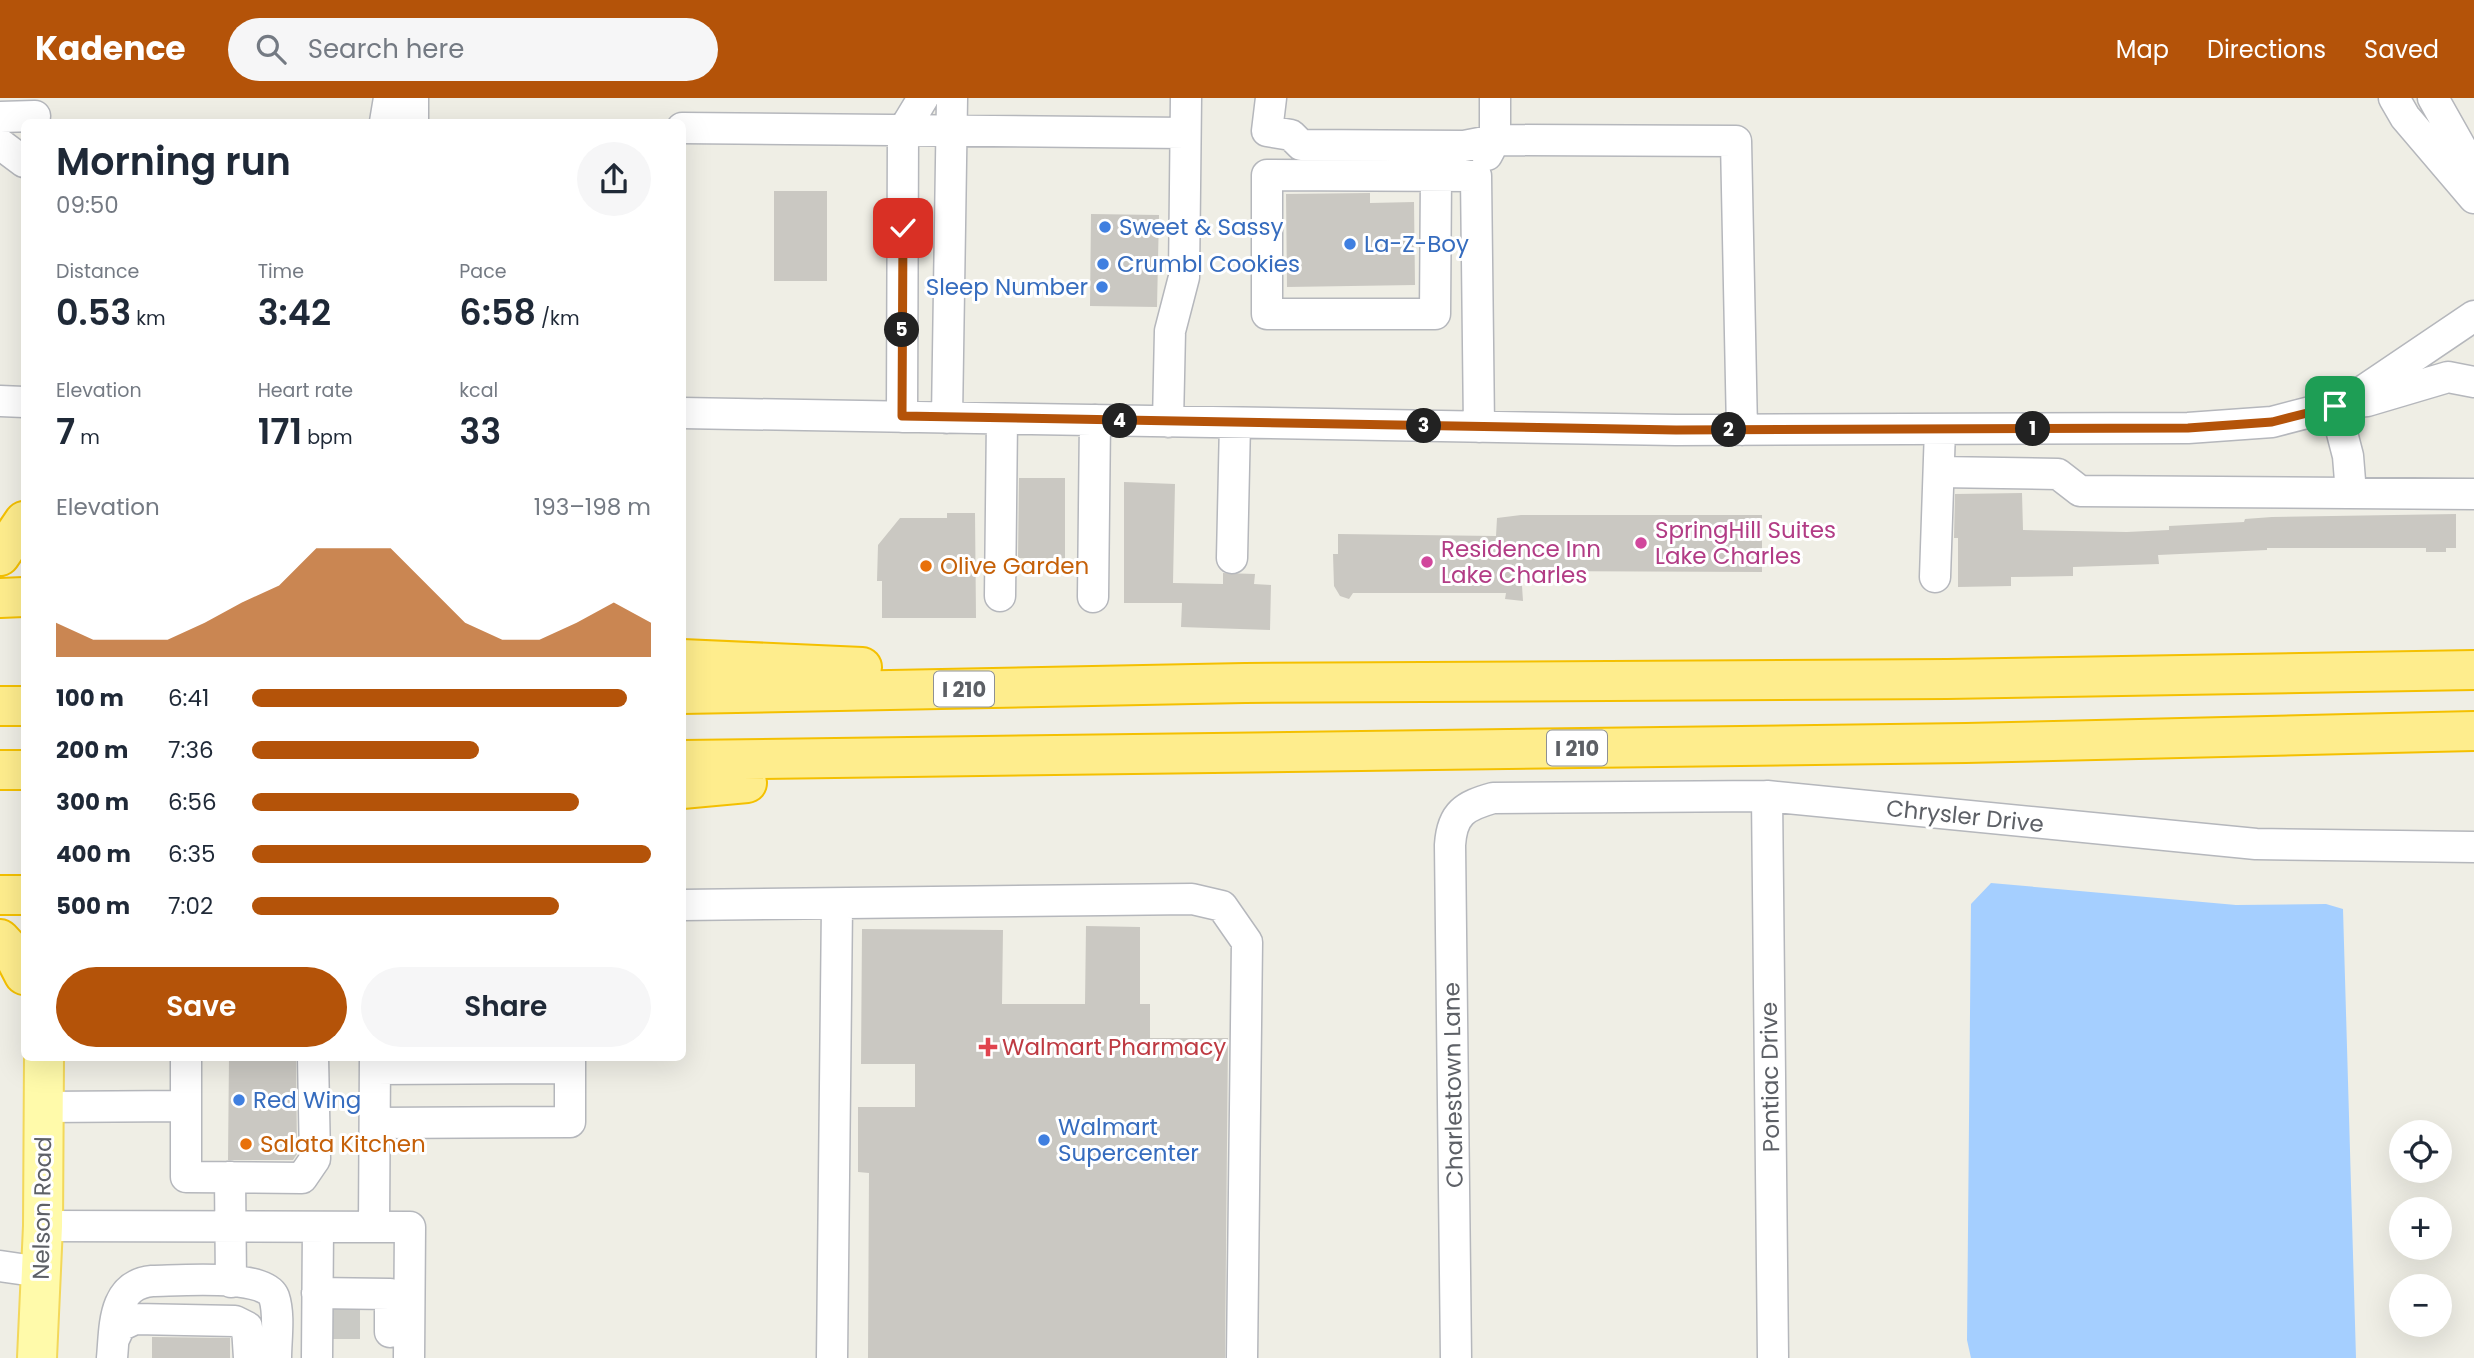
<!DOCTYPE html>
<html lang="en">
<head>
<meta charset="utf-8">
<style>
	body { margin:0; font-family:Poppins,sans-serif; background:#f6f6f7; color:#1f2937; height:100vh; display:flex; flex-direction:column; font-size:26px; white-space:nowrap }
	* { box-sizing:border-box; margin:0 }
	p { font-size:23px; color:#747a83 }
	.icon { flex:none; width:38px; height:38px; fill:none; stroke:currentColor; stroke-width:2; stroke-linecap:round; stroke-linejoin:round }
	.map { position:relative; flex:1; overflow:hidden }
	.drawer { position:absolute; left:21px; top:21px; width:665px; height:942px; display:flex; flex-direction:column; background:#fff; border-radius:10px; box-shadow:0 7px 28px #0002 }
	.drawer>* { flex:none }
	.tools { position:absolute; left:2389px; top:1022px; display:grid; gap:14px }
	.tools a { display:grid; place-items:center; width:63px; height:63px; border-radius:50%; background:#fff; box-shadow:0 7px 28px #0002; font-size:35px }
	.pin { position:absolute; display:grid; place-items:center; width:60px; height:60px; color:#fff; margin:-30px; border-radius:14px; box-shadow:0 4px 10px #0006 }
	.km { position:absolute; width:35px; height:35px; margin:-18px; border-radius:50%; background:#222; color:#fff; font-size:19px; line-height:35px; text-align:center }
	.round { display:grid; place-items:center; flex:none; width:74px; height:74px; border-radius:37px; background:#f6f6f7 }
	.headline { display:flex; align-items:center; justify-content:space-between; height:119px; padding:0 35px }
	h1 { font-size:38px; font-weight:600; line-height:52px }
	.stats { display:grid; grid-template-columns:repeat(3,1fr); gap:10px; height:119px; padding:7px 35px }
	.stats div { display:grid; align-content:center }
	.stats b { font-size:35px; font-weight:600 }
	.stats small { font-size:19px; font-weight:400 }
	.stats p { font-size:19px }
	.chart { height:196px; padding:14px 35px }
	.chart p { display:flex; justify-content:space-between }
	.chart svg { width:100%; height:126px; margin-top:7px; fill:#b45309; opacity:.7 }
	.action { display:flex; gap:14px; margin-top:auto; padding:14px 35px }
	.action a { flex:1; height:80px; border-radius:42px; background:#b45309; color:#fff; font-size:28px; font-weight:600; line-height:80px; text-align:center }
	.action a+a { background:#f6f6f7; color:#1f2937 }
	ul { padding:0 35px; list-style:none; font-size:23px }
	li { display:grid; grid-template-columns:112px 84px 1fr; align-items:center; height:52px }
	li i { height:18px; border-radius:9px; background:#b45309 }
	header { display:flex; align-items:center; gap:42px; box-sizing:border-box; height:98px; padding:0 35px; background:#b45309; color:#fff }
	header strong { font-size:33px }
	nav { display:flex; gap:38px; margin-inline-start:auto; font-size:24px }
	.search { width:490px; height:63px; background:#f6f6f7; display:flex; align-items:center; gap:18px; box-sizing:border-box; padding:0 24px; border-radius:38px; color:#747a83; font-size:26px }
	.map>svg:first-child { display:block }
	.water { fill:#a5cfff }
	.building { fill:#cac8c2 }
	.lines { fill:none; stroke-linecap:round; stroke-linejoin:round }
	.minor-tunnel { stroke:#cacac5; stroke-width:30; stroke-dasharray:30 15; stroke-linecap:butt }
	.minor-casing { stroke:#b5b7bc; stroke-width:33 }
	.major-casing { stroke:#f3d85a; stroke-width:42 }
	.highway-casing { stroke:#f4c000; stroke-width:42 }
	.minor { stroke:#fff; stroke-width:30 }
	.major { stroke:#fffaaa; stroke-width:38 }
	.highway { stroke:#feed8d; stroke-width:38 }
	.route-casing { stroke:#fff; stroke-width:14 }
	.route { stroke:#b45309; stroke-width:9 }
	.shop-dot { fill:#3f7fe0; stroke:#fff; stroke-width:2.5 }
	.hotel-dot { fill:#d1479c; stroke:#fff; stroke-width:2.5 }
	.food-dot { fill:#e8710a; stroke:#fff; stroke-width:2.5 }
	.health-dot { fill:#e0444e; stroke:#fff; stroke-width:2.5 }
	.labels { text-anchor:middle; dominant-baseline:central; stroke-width:6; stroke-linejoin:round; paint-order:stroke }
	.shield { fill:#fff; stroke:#8e9094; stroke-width:2 }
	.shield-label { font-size:21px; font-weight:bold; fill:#5d6066 }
	.shop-label { font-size:23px; fill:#366cbe; stroke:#fff; text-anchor:start }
	.hotel-label { font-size:23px; fill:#b23c85; stroke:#fff; text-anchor:start }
	.food-label { font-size:23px; fill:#c56008; stroke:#fff; text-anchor:start }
	.street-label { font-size:23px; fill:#5d6066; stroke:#fff }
	.health-label { font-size:23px; fill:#be3a42; stroke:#fff; text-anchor:start }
</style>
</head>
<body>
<header>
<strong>Kadence</strong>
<div class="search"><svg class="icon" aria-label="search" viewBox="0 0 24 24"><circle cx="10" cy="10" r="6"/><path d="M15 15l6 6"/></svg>Search here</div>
<nav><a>Map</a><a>Directions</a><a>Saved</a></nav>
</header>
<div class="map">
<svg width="2474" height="1260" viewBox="0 0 2474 1260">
	<rect width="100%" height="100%" fill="#efeee5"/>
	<!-- water -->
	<path class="water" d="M 1991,785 L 2236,807 L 2326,806 L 2343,811 L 2356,1260 L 1971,1260 L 1967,1242 L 1971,806 Z"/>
	<!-- building -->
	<path class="building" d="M 774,93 L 827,93 L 827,183 L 774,183 Z
		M 1370,95 L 1370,105 L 1414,104 L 1415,187 L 1287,189 L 1286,96 Z
		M 1091,116 L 1159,117 L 1157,209 L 1090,208 Z
		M 1019,380 L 1065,380 L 1065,460 L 1018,460 Z
		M 1124,384 L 1175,386 L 1173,485 L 1223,486 L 1223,475 L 1255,476 L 1254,486 L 1271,487 L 1270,532 L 1181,529 L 1182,505 L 1124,505 Z
		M 2022,395 L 2023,432 L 2127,434 L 2169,432 L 2169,428 L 2244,424 L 2245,421 L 2272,419 L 2456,416 L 2456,450 L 2446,450 L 2446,454 L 2426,454 L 2426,450 L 2267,450 L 2267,452 L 2158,457 L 2159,466 L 2073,469 L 2073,478 L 2011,479 L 2011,488 L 1958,489 L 1958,440 L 1954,440 L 1955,396 Z
		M 947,415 L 975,415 L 976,520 L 882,520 L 882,483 L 877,483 L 878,447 L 900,420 L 947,420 Z
		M 1521,417 L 1762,417 L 1762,474 L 1521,473 L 1523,503 L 1505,501 L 1506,495 L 1353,495 L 1349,501 L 1340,498 L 1334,488 L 1333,456 L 1338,456 L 1338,436 L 1496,438 L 1497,420 Z
		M 1086,828 L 1140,829 L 1140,906 L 1150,906 L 1150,940 L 1228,940 L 1225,1260 L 868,1260 L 869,1075 L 858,1074 L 858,1009 L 915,1009 L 915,966 L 861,966 L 862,831 L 1003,832 L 1002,906 L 1085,906 Z
		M 229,959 L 296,959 L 297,1056 L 293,1062 L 228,1062 Z
		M 152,1239 L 230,1240 L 230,1260 L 152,1260 Z"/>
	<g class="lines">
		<!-- minor-tunnel -->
		<path class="minor-tunnel" d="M 330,1226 L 371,1226"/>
		<!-- minor casing -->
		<g class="minor-casing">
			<path id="minor" d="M 1271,0 L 1267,33 L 1291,37 L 1301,47 L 1464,48 L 1495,42 L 1736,43 L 1742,332
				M 2394,0 L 2405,19 L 2474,100
				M 2433,0 L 2474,73
				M 0,19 L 35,18
				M 385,24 L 389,0
				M 413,24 L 413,0
				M 682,30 L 1185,35
				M 0,46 L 24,64
				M 1487,57 L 1495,42 L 1495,0
				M 1436,77 L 1435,216 L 1267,216 L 1267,77 L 1476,78 L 1479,329
				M 2360,295 L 2474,218
				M 0,303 L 24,304
				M 2335,308 L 2348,358 L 2351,395
				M 682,315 L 1676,332 L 2188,330 L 2272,324 L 2345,305 L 2367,303 L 2448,279 L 2474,284
				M 902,319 L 903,33 L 923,0
				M 947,320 L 952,0
				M 1168,324 L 1170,233 L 1184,179 L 1186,0
				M 1939,374 L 2058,376 L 2080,393 L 2474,396
				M 1232,460 L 1235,325
				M 1935,479 L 1940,331
				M 1000,498 L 1002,321
				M 1093,499 L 1095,322
				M 1767,698 L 1773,1260
				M 682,807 L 1192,801 L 1222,808 L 1247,844 L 1242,1260
				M 186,959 L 186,1079 L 302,1080 L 315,1061 L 313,959
				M 375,971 L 570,970
				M 44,1009 L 186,1008
				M 375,1025 L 570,1024 L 570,959
				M 230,1079 L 231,1184
				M 43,1128 L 410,1129 L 409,1260
				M 374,1129 L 375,959
				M 0,1168 L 41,1174
				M 317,1195 L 390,1196 L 390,1234
				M 114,1241 L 120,1228 L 135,1221 L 235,1223 L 247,1229 L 249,1260
				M 112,1260 C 115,1229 112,1187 152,1183 C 176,1183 265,1175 274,1199 C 280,1217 276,1242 276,1260
				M 317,1260 L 318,1129
				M 832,1260 L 837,807
				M 1456,1260 L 1450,747 C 1452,715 1465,708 1493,700 L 1767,698 L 2256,746 L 2474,749"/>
		</g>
		<!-- major casing -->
		<g class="major-casing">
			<path id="major" d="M 37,1260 L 43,1128 L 44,959"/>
		</g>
		<!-- highway casing -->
		<g class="highway-casing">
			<path id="highway" d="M 0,458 L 24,423
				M 0,500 L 24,499
				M 682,561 L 862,569
				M 682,596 L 1245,585 L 1947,581 L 2474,572
				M 0,608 L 24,608
				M 682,662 L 1966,645 L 2474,633
				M 0,672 L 24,672
				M 682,691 L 747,685
				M 0,797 L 24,797
				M 0,841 L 12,854 L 24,877"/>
		</g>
		<!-- minor -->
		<use href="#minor" class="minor"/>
		<!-- major -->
		<use href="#major" class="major"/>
		<!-- highway -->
		<use href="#highway" class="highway"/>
	</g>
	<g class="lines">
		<!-- route casing -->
		<g class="route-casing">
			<path id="route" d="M 903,130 L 902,318 L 1676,332 L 2188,330 L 2272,324 L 2335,308"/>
		</g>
		<!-- route -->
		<use href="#route" class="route"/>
	</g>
	<!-- markers -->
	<g class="shop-dot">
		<circle cx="1105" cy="129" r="7"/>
		<circle cx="1350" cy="146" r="7"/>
		<circle cx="1103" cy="166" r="7"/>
		<circle cx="1102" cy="189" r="7"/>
		<circle cx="239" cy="1002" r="7"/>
		<circle cx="1044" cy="1042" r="7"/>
	</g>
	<g class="hotel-dot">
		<circle cx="1641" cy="445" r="7"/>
		<circle cx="1427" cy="464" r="7"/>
	</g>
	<g class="food-dot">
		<circle cx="926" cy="468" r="7"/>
		<circle cx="246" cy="1046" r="7"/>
	</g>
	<path class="health-dot" d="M984.5 938.5h7v7h7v7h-7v7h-7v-7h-7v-7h7z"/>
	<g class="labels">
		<!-- shield labels -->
		<g class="shield">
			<rect x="934" y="573.5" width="60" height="35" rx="5"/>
			<rect x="1547" y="632.5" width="60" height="35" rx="5"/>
		</g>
		<g class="shield-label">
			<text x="964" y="591">I 210</text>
			<text x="1577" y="650">I 210</text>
		</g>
		<!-- shop labels -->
		<g class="shop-label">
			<text x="1119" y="129">Sweet &amp; Sassy</text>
			<text x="1364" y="146">La-Z-Boy</text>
			<text x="1117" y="166">Crumbl Cookies</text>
			<text x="1088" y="189" text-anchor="end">Sleep Number</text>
			<text x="253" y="1002">Red Wing</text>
			<text x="1058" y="1029">Walmart<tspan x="1058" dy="26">Supercenter</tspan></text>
		</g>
		<!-- hotel labels -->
		<g class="hotel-label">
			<text x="1655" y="432">SpringHill Suites<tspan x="1655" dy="26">Lake Charles</tspan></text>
			<text x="1441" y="451">Residence Inn<tspan x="1441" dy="26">Lake Charles</tspan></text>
		</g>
		<!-- food labels -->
		<g class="food-label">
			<text x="940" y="468">Olive Garden</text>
			<text x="260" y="1046">Salata Kitchen</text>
		</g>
		<!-- street labels -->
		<g class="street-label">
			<text transform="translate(1965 718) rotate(6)">Chrysler Drive</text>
			<text transform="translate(1770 979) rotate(-91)">Pontiac Drive</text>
			<text transform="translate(1453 987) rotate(-91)">Charlestown Lane</text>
			<text transform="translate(42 1110) rotate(-89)">Nelson Road</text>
		</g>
		<!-- health labels -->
		<g class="health-label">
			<text x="1002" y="949">Walmart Pharmacy</text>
		</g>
	</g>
</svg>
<div class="tools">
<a><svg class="icon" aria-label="locate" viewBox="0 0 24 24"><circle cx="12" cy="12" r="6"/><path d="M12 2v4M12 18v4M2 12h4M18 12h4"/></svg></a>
<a>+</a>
<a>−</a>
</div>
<div class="pin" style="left:2335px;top:308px;background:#1e9e55"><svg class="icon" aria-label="arrive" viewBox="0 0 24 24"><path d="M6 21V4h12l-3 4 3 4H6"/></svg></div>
<div class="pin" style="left:903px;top:130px;background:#d93025"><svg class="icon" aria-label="check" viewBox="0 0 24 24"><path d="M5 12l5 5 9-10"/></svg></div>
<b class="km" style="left:2033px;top:331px">1</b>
<b class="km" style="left:1729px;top:332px">2</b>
<b class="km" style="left:1424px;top:328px">3</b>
<b class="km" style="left:1120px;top:323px">4</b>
<b class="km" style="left:902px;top:232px">5</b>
<section class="drawer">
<div class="headline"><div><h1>Morning run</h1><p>09:50</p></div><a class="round"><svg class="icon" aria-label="share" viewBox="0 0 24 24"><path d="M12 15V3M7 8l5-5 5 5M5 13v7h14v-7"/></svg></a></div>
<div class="stats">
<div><p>Distance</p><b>0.53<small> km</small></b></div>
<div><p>Time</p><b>3:42</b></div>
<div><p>Pace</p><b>6:58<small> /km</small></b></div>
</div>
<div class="stats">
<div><p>Elevation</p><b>7<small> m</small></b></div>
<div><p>Heart rate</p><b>171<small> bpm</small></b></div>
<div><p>kcal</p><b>33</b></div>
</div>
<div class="chart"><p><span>Elevation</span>193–198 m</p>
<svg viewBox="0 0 160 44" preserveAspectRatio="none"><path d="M0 44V32L10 38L20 38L30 38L40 32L50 25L60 19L70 6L80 6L90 6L100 19L110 32L120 38L130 38L140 32L150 25L160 32V44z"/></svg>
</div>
<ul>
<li><b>100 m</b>6:41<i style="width:94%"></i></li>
<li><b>200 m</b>7:36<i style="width:57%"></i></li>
<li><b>300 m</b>6:56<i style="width:82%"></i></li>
<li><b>400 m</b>6:35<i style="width:100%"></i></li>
<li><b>500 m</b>7:02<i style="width:77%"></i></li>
</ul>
<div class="action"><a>Save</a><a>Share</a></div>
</section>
</div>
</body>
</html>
